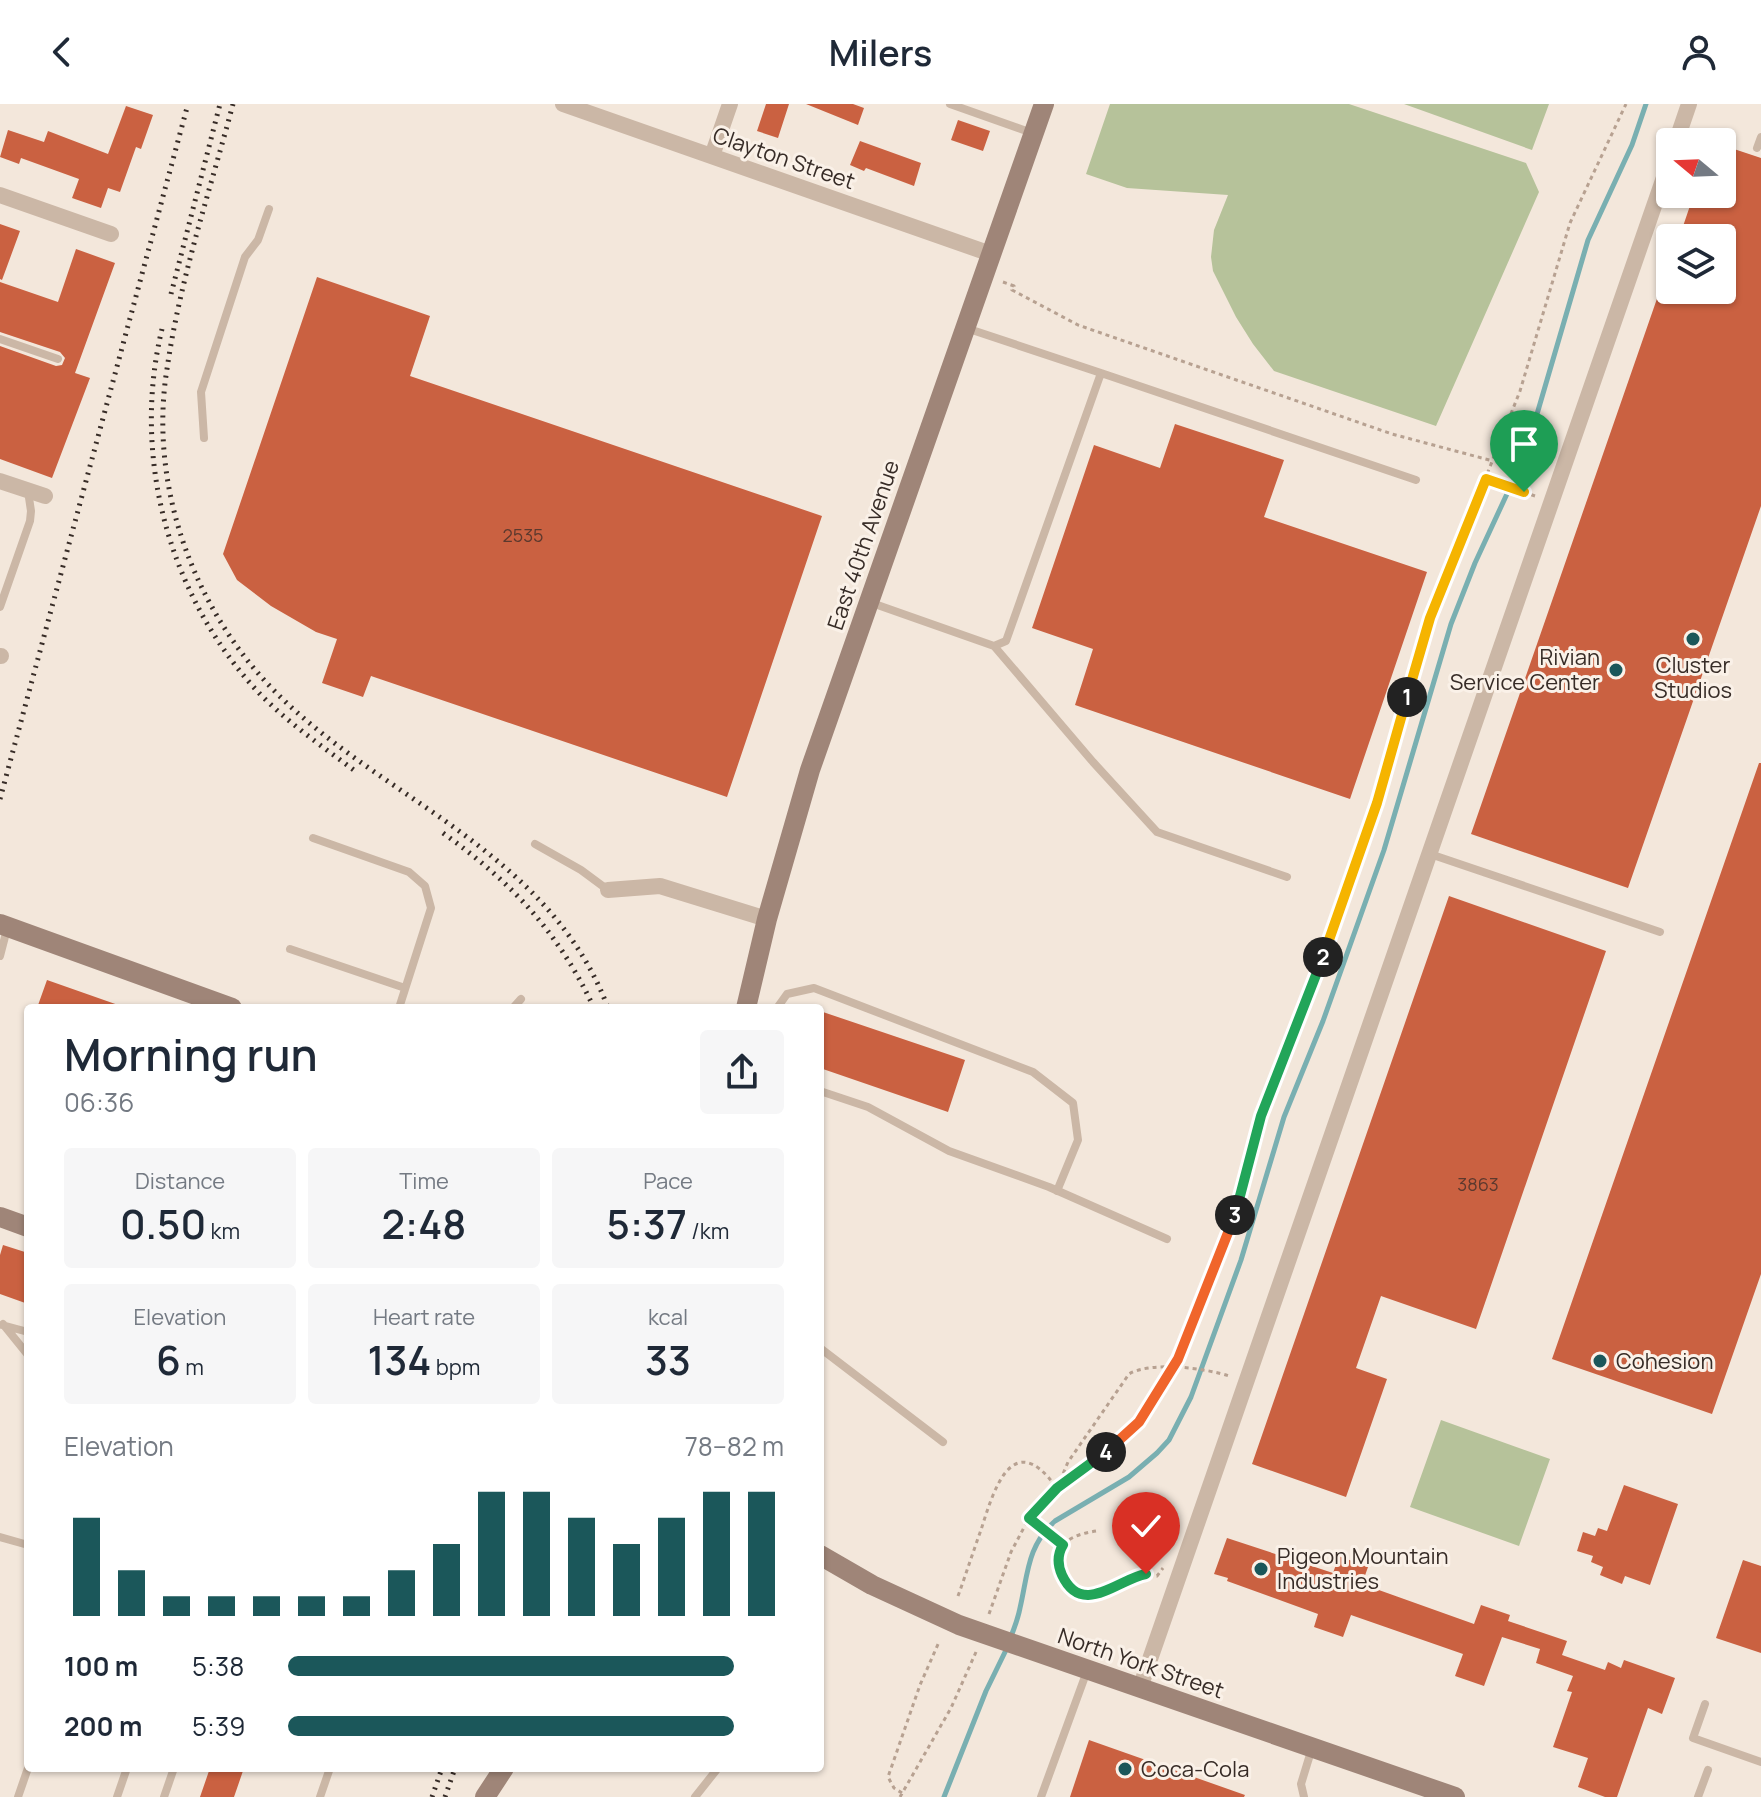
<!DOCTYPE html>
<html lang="en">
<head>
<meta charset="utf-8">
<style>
	body { margin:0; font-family:Manrope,sans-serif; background:#f6f6f7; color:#1f2937; height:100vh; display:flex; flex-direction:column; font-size:30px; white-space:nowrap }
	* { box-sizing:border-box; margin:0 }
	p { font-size:26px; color:#747a83 }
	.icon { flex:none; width:44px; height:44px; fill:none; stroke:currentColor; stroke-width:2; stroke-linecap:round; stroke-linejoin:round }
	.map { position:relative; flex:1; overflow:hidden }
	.sheet { position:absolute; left:24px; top:900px; width:800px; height:768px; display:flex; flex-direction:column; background:#fff; border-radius:8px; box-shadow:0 2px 6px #0004 }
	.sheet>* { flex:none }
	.needle { width:52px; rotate:289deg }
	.tools { position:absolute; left:1656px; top:24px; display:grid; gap:16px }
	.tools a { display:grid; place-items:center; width:80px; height:80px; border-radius:8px; background:#fff; box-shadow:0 2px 6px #0004; font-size:40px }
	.pin { position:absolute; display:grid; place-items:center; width:68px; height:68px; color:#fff; margin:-82px -34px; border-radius:50% 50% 50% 0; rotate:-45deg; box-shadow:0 0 8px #0007 }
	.pin .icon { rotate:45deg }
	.km { position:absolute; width:40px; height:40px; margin:-20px; border-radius:50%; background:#222; color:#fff; font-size:22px; line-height:40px; text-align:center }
	.round { display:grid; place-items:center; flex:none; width:84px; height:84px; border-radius:8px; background:#f6f6f7 }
	.headline { display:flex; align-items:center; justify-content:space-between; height:136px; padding:0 40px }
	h1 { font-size:44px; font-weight:600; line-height:60px }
	.metrics { display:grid; grid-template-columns:repeat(3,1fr); gap:12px; height:136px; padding:8px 40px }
	.metrics div { display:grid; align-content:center; border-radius:8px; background:#f6f6f7; text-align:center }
	.metrics b { font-size:40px; font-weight:600 }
	.metrics small { font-size:22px; font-weight:400 }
	.metrics p { font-size:22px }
	.chart { height:224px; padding:16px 40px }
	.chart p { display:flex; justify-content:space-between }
	.chart svg { width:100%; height:144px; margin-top:8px; stroke:#1b575a; stroke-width:6 }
	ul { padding:0 40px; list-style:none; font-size:26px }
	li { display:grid; grid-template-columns:128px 96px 1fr; align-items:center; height:60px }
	li i { height:20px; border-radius:10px; background:#1b575a }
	header { display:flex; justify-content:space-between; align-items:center; height:104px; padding:0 40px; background:#fff; font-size:36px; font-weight:600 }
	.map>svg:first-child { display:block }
	.green { fill:#b6c29a }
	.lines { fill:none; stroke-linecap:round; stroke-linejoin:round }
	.stream { stroke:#79afb1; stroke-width:5 }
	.building { fill:#ca6141 }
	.path { stroke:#b7a191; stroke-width:3; stroke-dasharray:4 4; stroke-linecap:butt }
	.lane { stroke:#cbb7a6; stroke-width:8 }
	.street { stroke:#cbb7a6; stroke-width:16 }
	.secondary { stroke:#9f8578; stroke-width:20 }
	.rail { stroke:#372c27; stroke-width:5; stroke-dasharray:2 6; stroke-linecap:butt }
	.split-1-casing { stroke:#fff; stroke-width:16 }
	.split-2-casing { stroke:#fff; stroke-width:16 }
	.split-3-casing { stroke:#fff; stroke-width:16 }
	.split-4-casing { stroke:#fff; stroke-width:16 }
	.split-5-casing { stroke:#fff; stroke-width:16 }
	.split-1 { stroke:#f5b400; stroke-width:10 }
	.split-2 { stroke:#f5b400; stroke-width:10 }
	.split-3 { stroke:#22a559; stroke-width:10 }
	.split-4 { stroke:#f0652b; stroke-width:10 }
	.split-5 { stroke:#22a559; stroke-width:10 }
	.poi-dot { fill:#1b575a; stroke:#faf1e8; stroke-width:3 }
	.labels { text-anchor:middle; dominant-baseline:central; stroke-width:6; stroke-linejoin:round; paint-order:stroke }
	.number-label { font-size:18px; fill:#5c392e }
	.street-label { font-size:22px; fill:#372c27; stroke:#faf1e8 }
	.poi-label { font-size:22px; fill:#372c27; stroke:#faf1e8; text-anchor:start }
</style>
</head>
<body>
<header><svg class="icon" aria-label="back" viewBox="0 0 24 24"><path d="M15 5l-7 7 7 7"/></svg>Milers<svg class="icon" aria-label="person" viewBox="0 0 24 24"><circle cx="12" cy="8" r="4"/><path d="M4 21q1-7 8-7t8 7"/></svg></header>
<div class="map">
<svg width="1761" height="1693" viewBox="0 0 1761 1693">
	<rect width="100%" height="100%" fill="#f3e7db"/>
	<!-- green -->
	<path class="green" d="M 1110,0 L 1349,0 L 1526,59 L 1539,88 L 1436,322 L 1274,267 L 1253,240 L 1236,213 L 1213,167 L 1211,153 L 1214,126 L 1228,91 L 1127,84 L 1086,70 Z
		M 1404,0 L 1549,0 L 1532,46 Z
		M 1441,1316 L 1550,1355 L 1519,1442 L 1410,1403 Z"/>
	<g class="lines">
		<!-- stream -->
		<path class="stream" d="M 1010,1535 C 1014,1525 1018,1515 1020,1504 C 1028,1470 1027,1442 1055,1417 L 1129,1373 L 1157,1349 L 1169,1336 L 1191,1293 L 1241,1156 L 1284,1013 L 1323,917 L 1384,746 L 1451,520 L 1475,459 L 1525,351 L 1588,136 L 1632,41 L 1646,0
			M 944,1693 L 986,1587 L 1007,1544"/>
	</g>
	<!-- building -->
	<path class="building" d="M 766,0 L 789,0 L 778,34 L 757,27 Z
		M 806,0 L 853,0 L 864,4 L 858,21 Z
		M 126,2 L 153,11 L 141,45 L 136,43 L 120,88 L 108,84 L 101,104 L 72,94 L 79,75 L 21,54 L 19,60 L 0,53 L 8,26 L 44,38 L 48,27 L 108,50 Z
		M 958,16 L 990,27 L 983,47 L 951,36 Z
		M 860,37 L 921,59 L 914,82 L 866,64 L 864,67 L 850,61 Z
		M 1722,41 L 1761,54 L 1761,402 L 1628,784 L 1471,730 L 1660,186 L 1722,186 L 1722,134 L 1679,134 L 1694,90 L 1722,90 Z
		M 0,120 L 20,127 L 2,176 L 0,175 Z
		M 76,145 L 115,159 L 75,269 L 90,274 L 52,374 L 0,355 L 0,242 L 56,262 L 62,261 L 65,254 L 60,248 L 0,228 L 0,178 L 58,198 Z
		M 317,173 L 430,212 L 410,272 L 822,412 L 727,693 L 371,572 L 363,593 L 322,579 L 337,535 L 316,528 L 271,502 L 237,476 L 223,450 Z
		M 1175,320 L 1284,356 L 1264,413 L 1427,468 L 1350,695 L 1075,601 L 1093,545 L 1032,524 L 1094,341 L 1160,364 Z
		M 1759,659 L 1761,659 L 1761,1170 L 1712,1310 L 1552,1255 Z
		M 1449,792 L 1606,847 L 1476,1225 L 1381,1192 L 1356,1264 L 1387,1275 L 1346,1393 L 1252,1360 Z
		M 47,876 L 121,902 L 121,904 L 37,904 Z
		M 820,907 L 965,956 L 948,1008 L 820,964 Z
		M 3,1141 L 28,1149 L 28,1200 L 0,1190 L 0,1151 Z
		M 1624,1381 L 1678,1400 L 1650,1481 L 1625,1472 L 1622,1480 L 1600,1471 L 1603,1463 L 1591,1458 L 1593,1452 L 1577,1447 L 1583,1428 L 1595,1432 L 1598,1424 L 1607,1427 Z
		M 1227,1434 L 1333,1469 L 1339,1452 L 1368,1463 L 1362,1480 L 1474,1520 L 1481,1501 L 1510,1511 L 1508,1517 L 1567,1537 L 1562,1551 L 1605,1566 L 1608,1558 L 1621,1564 L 1624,1556 L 1675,1574 L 1662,1610 L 1648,1604 L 1617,1693 L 1605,1693 L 1578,1683 L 1588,1654 L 1553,1643 L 1572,1588 L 1567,1587 L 1573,1572 L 1536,1559 L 1540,1545 L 1502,1533 L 1484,1582 L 1455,1572 L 1463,1550 L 1351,1511 L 1343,1533 L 1314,1523 L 1318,1510 L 1227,1477 L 1228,1474 L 1214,1470 Z
		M 1743,1456 L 1761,1462 L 1761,1549 L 1716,1534 Z
		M 1089,1636 L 1245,1691 L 1244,1693 L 1070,1693 Z
		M 210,1664 L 244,1664 L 234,1693 L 200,1693 Z"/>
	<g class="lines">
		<!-- path -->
		<path class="path" d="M 1003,178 L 1014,182 L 1012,186 L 1078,221 L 1392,330 L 1493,357
			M 1486,375 L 1535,392
			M 1057,1384 L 1068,1358 L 1129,1270 C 1151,1257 1205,1264 1229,1272
			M 1029,1414 L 1063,1441
			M 1096,1427 C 1084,1429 1070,1432 1062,1442 C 1050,1459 1066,1489 1086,1491 C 1112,1494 1131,1465 1157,1472 L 1163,1464
			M 958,1492 C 966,1470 973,1448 981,1426 C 993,1388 1012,1322 1056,1383
			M 989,1510 L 1011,1448 L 1029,1414 L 1057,1384 L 1097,1356 L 1139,1318 L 1178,1255 L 1190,1229 L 1229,1130 L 1255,1031 L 1275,971 L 1346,794 L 1377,699 L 1430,514 L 1520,287 L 1570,119 L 1626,0
			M 902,1689 L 894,1684 L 888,1673 L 920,1581 L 939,1538
			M 900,1693 L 951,1604 L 976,1548"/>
		<!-- lane -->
		<path class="lane" d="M 950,0 L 1032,29
			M 1757,44 L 1761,33
			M 0,235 L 58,255
			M 1101,269 L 1416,376
			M 204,334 L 201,288 L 245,153 L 258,136 L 269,105
			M 869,498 L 994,542 L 1006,537 L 1101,269 L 966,224
			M 0,503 L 30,417 L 31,407 L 28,387
			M 994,542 L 1093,658 L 1157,728 L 1287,773
			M 313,734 L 409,768 L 425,782 L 431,804 L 399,904
			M 535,740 L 581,766 L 608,786
			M 1430,750 L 1660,828
			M 290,845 L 405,884
			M 0,852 L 7,825
			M 513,904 L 521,895
			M 777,904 L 787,890 L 814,884 L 1033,968 L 1073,999 L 1078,1036 L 1057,1087
			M 820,987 L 868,1003 L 949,1047 L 1049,1083 L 1167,1135
			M 3,1220 L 28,1251
			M 2,1221 L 28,1228
			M 820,1244 L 943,1338
			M 0,1433 L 28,1441
			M 1705,1600 L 1693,1634 L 1761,1658
			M 18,1693 L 28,1664
			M 117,1693 L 127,1664
			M 164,1693 L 174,1664
			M 320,1693 L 330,1664
			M 695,1693 L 718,1664
			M 1041,1693 L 1087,1567
			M 1304,1693 L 1301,1680 L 1312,1644
			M 1698,1693 L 1708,1666"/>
		<!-- street -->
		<path class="street" d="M 563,0 L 991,150
			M 1676,38 L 1689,0
			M 712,52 L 730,0
			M 0,91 L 111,130
			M 0,377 L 45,392
			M 0,552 L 1,552
			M 608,786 L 660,782 L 767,815
			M 1140,1584 L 1670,56"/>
		<!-- secondary -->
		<path class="secondary" d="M 0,820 L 232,904
			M 746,904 L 767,815 L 810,666 L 1044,0
			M 0,1113 L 28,1123
			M 820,1451 L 872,1481 L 959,1521 L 1455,1693
			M 485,1693 L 504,1664"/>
		<!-- rail -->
		<path class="rail" d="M 233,0 C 210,87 180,175 167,265 C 149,376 190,496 266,578 C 309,625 366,662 418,698 C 498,753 573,810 608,904
			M 171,190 L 220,0
			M 162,225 C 131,353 169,493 259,589 C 288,619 322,642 355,667
			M 0,695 L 188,0
			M 443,729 C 511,778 558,827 594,904
			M 432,1693 L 442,1664
			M 445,1693 L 455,1664"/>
	</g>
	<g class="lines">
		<!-- split-1 casing -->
		<g class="split-1-casing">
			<path id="split-1" d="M 1407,593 L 1430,514 L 1486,375 L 1524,388"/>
		</g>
		<!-- split-2 casing -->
		<g class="split-2-casing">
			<path id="split-2" d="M 1323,853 L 1377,699 L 1407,593"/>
		</g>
		<!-- split-3 casing -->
		<g class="split-3-casing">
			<path id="split-3" d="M 1235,1111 L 1261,1012 L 1323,853"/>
		</g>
		<!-- split-4 casing -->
		<g class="split-4-casing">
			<path id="split-4" d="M 1106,1348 L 1139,1318 L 1178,1255 L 1235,1111"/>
		</g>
		<!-- split-5 casing -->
		<g class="split-5-casing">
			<path id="split-5" d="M 1106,1348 L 1057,1384 L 1029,1414 L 1063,1441 C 1057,1451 1057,1460 1062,1471 C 1082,1514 1118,1475 1146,1470"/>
		</g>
		<!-- split-1 -->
		<use href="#split-1" class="split-1"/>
		<!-- split-2 -->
		<use href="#split-2" class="split-2"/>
		<!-- split-3 -->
		<use href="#split-3" class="split-3"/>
		<!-- split-4 -->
		<use href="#split-4" class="split-4"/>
		<!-- split-5 -->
		<use href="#split-5" class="split-5"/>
	</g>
	<!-- markers -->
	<g class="poi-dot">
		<circle cx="1693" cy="535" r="8"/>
		<circle cx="1616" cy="566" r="8"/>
		<circle cx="1600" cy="1257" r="8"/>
		<circle cx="1261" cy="1465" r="8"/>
		<circle cx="1125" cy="1665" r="8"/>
	</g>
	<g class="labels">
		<!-- number labels -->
		<g class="number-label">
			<text x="523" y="431">2535</text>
			<text x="1478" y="1080">3863</text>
		</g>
		<!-- street labels -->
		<g class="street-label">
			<text transform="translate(784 54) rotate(19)">Clayton Street</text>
			<text transform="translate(863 441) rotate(-71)">East 40th Avenue</text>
			<text transform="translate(1141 1559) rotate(19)">North York Street</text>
		</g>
		<!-- poi labels -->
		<g class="poi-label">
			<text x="1600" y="553" text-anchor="end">Rivian<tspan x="1600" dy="25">Service Center</tspan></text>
			<text x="1693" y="561" text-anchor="middle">Cluster<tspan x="1693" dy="25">Studios</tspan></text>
			<text x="1616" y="1257">Cohesion</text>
			<text x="1277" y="1452">Pigeon Mountain<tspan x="1277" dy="25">Industries</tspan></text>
			<text x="1141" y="1665">Coca-Cola</text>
		</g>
	</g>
</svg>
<div class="tools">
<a><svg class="needle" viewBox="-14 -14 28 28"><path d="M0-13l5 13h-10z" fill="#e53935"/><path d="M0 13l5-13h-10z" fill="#747a83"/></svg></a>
<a><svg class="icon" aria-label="layers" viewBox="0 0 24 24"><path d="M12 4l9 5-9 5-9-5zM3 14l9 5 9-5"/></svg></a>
</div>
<div class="pin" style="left:1524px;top:388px;background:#1e9e55"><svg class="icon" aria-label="arrive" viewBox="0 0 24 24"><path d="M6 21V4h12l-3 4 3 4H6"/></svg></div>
<div class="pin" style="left:1146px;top:1470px;background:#d93025"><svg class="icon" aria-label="check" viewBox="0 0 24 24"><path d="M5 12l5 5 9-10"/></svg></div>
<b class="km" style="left:1407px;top:593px">1</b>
<b class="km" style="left:1323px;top:853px">2</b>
<b class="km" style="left:1235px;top:1111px">3</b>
<b class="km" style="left:1106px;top:1348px">4</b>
<section class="sheet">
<div class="headline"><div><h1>Morning run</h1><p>06:36</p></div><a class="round"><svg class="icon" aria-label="share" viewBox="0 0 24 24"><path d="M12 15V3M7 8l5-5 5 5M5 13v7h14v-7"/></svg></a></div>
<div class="metrics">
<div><p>Distance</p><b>0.50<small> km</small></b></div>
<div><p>Time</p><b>2:48</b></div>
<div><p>Pace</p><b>5:37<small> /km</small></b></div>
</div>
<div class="metrics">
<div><p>Elevation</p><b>6<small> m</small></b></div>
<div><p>Heart rate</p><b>134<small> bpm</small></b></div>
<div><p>kcal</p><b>33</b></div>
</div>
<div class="chart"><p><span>Elevation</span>78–82 m</p>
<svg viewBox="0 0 160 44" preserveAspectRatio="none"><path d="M5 44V14M15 44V30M25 44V38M35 44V38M45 44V38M55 44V38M65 44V38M75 44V30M85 44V22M95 44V6M105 44V6M115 44V14M125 44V22M135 44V14M145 44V6M155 44V6"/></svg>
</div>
<ul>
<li><b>100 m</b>5:38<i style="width:90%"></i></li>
<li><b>200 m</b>5:39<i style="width:90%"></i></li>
</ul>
</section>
</div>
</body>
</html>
